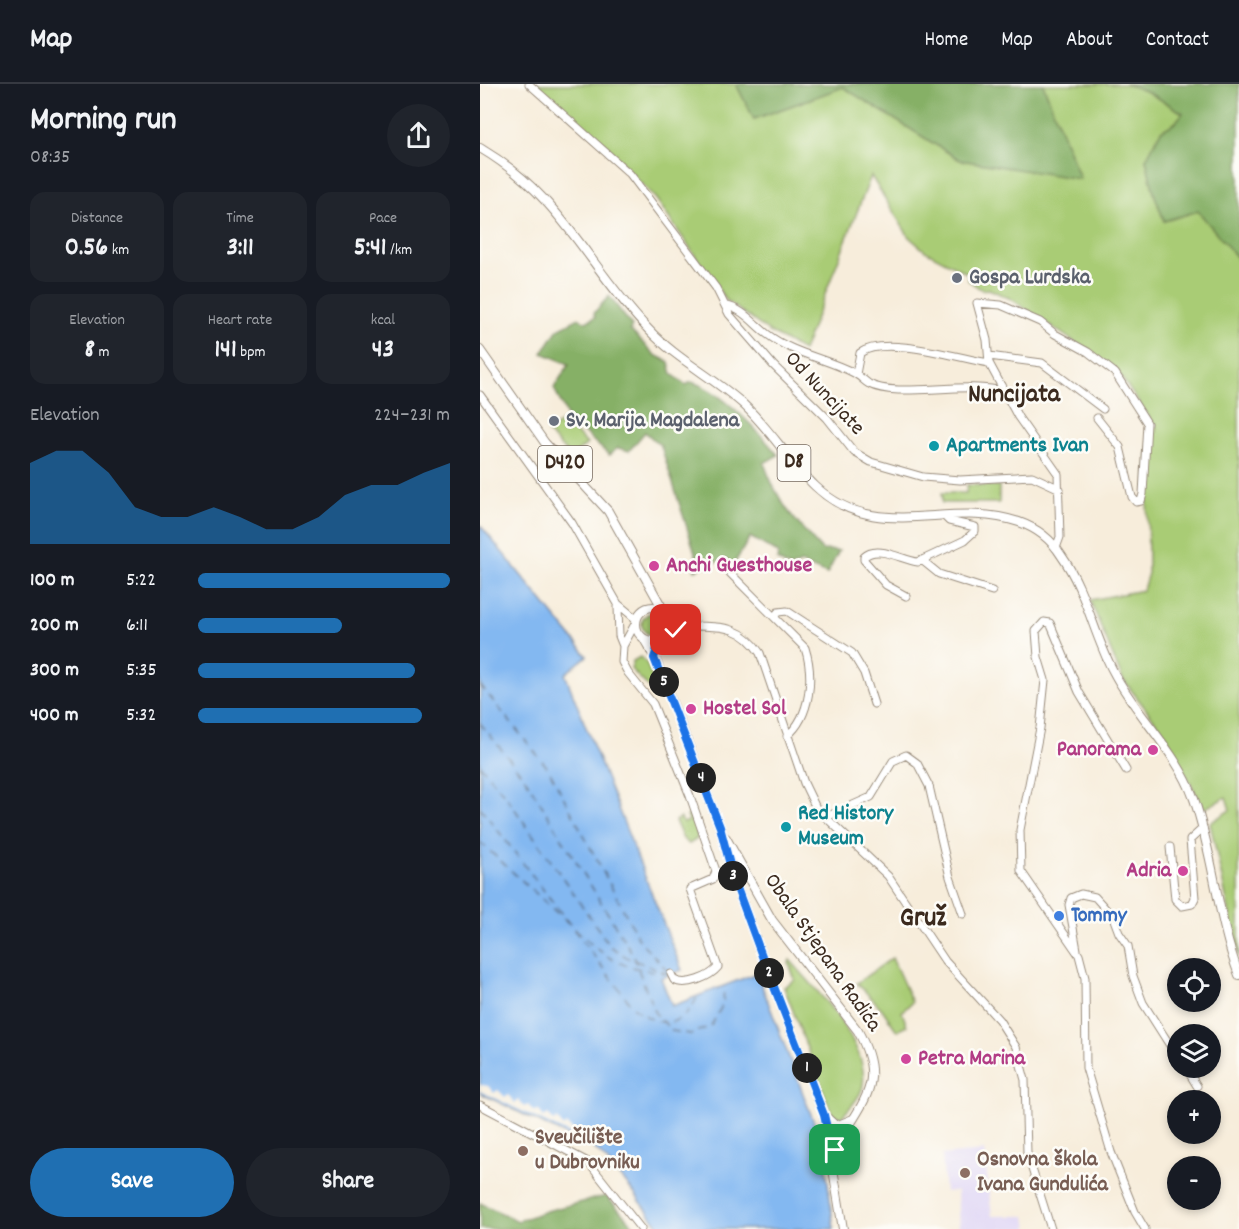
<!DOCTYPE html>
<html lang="en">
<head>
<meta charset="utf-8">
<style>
	body { margin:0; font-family:Dekko,sans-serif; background:#20242c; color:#f1f3f6; height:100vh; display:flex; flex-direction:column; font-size:22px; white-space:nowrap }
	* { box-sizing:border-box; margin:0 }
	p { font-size:20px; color:#9ea1a6 }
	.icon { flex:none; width:33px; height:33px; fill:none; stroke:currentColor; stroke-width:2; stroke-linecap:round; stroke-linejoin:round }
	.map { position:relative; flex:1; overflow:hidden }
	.sheet { display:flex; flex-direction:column; background:#171b24; width:480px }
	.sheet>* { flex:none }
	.tools { position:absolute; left:687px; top:874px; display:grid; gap:12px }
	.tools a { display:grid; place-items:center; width:54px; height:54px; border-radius:50%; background:#171b24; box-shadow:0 3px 9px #0003; font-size:30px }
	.pin { position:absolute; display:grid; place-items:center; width:51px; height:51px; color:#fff; margin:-26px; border-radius:12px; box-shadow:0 3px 9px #0006 }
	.km { position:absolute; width:30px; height:30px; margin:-15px; border-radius:50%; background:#222; color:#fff; font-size:16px; line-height:30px; text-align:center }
	.round { display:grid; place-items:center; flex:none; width:63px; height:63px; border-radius:32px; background:#20242c }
	.summary { display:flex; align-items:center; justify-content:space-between; height:102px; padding:0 30px }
	h1 { font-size:33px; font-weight:700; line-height:45px }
	.stats { display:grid; grid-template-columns:repeat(3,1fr); gap:9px; height:102px; padding:6px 30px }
	.stats div { display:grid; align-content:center; border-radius:15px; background:#20242c; text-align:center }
	.stats b { font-size:26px; font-weight:700 }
	.stats small { font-size:16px; font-weight:400 }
	.stats p { font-size:16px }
	.chart { height:168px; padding:12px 30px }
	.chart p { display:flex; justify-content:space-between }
	.chart svg { width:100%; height:108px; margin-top:6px; fill:#1f6fb2; opacity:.7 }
	.button { display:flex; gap:12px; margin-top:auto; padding:12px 30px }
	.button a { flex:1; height:69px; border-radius:36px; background:#1f6fb2; color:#fff; font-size:24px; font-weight:700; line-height:69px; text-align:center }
	.button a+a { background:#20242c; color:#f1f3f6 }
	ul { padding:0 30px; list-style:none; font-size:20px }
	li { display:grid; grid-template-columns:96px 72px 1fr; align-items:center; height:45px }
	li i { height:15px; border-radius:8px; background:#1f6fb2 }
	header { display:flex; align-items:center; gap:36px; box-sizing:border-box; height:84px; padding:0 30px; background:#171b24; border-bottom:2px solid #363941 }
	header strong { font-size:28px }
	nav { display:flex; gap:33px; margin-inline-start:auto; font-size:21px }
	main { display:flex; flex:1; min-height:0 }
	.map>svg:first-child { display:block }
	.built { fill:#dfd5f5 }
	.green { fill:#a9cc75; stroke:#727b4a; stroke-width:1.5 }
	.forest { fill:#86b066; stroke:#606d42; stroke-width:1.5 }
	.water { fill:#83b8f1; stroke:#5f7188; stroke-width:1.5 }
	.pier { fill:#f7eddb }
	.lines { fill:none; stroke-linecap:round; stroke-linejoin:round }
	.ferry { stroke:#545c68; stroke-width:1.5; stroke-dasharray:8 6; stroke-linecap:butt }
	.minor-casing { stroke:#998c7c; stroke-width:9 }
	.major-casing { stroke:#998c7c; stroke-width:10 }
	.minor { stroke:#fff; stroke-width:7 }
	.major { stroke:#fff; stroke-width:8 }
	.route-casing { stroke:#fff; stroke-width:12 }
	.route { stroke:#1a73e8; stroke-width:8 }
	.worship-dot { fill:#6b7280; stroke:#fdfcf7; stroke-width:2 }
	.culture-dot { fill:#0f9aa8; stroke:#fdfcf7; stroke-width:2 }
	.hotel-dot { fill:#d1479c; stroke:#fdfcf7; stroke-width:2 }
	.shop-dot { fill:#3f7fe0; stroke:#fdfcf7; stroke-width:2 }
	.education-dot { fill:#8d6e63; stroke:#fdfcf7; stroke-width:2 }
	.labels { text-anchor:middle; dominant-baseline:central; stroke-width:5; stroke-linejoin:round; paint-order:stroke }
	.shield { fill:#fdfcf7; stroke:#75695f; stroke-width:1.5 }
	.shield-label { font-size:21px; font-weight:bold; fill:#3b2a1e }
	.worship-label { font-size:22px; font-weight:bold; fill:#5b616d; stroke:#fdfcf7; text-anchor:start }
	.street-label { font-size:22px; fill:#3b2a1e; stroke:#fdfcf7 }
	.culture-label { font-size:22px; font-weight:bold; fill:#0d838f; stroke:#fdfcf7; text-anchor:start }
	.hotel-label { font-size:22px; font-weight:bold; fill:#b23c85; stroke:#fdfcf7; text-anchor:start }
	.shop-label { font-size:22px; font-weight:bold; fill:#366cbe; stroke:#fdfcf7; text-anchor:start }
	.education-label { font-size:22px; font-weight:bold; fill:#785e54; stroke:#fdfcf7; text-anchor:start }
	.quarter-label { font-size:26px; font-weight:bold; fill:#3b2a1e; stroke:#fdfcf7 }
	.district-label { font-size:28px; font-weight:bold; fill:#3b2a1e; stroke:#fdfcf7 }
</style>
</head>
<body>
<header>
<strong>Map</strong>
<nav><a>Home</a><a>Map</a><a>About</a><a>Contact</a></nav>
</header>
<main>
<section class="sheet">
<div class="summary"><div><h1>Morning run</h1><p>08:35</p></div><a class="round"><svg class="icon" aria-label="share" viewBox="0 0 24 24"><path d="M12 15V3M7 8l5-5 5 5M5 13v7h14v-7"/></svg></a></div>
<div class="stats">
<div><p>Distance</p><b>0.56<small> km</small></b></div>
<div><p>Time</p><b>3:11</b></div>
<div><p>Pace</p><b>5:41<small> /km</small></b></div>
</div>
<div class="stats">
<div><p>Elevation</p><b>8<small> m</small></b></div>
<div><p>Heart rate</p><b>141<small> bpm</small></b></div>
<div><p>kcal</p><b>43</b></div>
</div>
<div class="chart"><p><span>Elevation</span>224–231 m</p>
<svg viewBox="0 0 160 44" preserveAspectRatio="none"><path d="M0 44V11L10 6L20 6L30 15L40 29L50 33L60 33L70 29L80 33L90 38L100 38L110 33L120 24L130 20L140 20L150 15L160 11V44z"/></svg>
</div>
<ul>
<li><b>100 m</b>5:22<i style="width:100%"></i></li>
<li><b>200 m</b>6:11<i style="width:57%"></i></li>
<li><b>300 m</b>5:35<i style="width:86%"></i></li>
<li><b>400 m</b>5:32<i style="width:89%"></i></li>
</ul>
<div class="button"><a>Save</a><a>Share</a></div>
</section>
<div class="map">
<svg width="759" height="1145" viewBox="0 0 759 1145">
	<rect width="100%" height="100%" fill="#fdfcf7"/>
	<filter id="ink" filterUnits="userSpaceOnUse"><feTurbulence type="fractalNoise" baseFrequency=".0167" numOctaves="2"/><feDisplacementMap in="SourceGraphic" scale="12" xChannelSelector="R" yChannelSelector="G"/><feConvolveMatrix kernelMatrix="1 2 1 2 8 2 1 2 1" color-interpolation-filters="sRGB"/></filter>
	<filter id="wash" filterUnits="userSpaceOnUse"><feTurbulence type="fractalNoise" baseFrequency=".008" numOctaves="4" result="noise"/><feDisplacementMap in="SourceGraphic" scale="24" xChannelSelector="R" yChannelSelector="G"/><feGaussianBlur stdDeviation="1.35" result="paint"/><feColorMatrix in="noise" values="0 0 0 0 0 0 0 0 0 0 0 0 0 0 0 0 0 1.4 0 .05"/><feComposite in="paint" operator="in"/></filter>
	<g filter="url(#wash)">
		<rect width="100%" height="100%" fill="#f7eddb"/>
		<!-- built -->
		<path class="built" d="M 504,1067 L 512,1132 L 546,1132 L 548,1145 L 479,1145 L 477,1107 L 465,1108 L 462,1071 Z"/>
		<!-- green -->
		<path class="green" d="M 54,0 L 256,0 L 274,35 L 363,3 L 480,76 L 600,94 L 563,0 L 646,0 L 668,8 L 703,29 L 695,39 L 681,47 L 666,75 L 674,109 L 684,137 L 718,127 L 759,176 L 759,873 L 730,739 L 750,726 L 746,713 L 724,725 L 685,650 L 642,594 L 610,516 L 663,506 L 668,489 L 667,387 L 672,338 L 637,287 L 531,215 L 509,205 L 502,206 L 488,196 L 487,189 L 445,167 L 429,153 L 391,92 L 323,267 L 288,247 L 246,216 L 176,115 L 125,61 Z
			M 84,336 L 107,360 L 91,373 L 68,349 Z
			M 487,401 L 519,402 L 519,419 L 462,419 L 462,409 L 486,409 Z
			M162 540a11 11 0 1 1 22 0a11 11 0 1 1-22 0Z
			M 160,573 L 166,578 L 182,617 L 151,585 L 153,577 Z
			M 213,729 L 218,746 L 217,755 L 209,760 L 203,755 L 195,737 L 201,734 L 203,739 L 209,737 L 207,732 Z
			M 412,874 L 432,918 L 422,928 L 427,942 L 417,947 L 402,925 L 377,899 Z
			M 310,876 C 335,904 394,965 382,1005 C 378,1017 369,1024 361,1034 L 352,1030 L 304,903 L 315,896 L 309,879 Z"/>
		<!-- forest -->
		<path class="forest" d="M 256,0 L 563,0 L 600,95 L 480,76 L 363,3 L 274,35 Z
			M 646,0 L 759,0 L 759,176 L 718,127 L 684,137 L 674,109 L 666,75 L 681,47 L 695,39 L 703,29 L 668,8 Z
			M 129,212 L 152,242 L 150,246 L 175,271 L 189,278 L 192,290 L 206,301 L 211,298 C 242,306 278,347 298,371 L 284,379 C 297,418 315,437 342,466 L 359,467 L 347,490 L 321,479 L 310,484 L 297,476 L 298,469 L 270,453 L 254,480 L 244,475 L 215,486 L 211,478 L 217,475 L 181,362 L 165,348 L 149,367 L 138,364 L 129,371 L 88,334 L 74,304 L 89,280 L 62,269 L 78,245 L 99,234 L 106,238 L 115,233 L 114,229 Z
			M 126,1112 L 157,1145 L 0,1145 L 0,1119 L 38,1137 L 66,1127 Z"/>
		<!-- water -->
		<path class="water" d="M 0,441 L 107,572 L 85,590 L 202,886 L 181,894 L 192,922 L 277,889 L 343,1062 L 354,1145 L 181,1145 C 156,1112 131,1075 97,1050 L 94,1055 L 0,1009 Z"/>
		<!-- pier -->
		<path class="pier" d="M 0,1001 L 8,1002 L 14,1009 L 18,1006 L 25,1013 L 28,1011 L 35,1019 L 38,1016 L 44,1023 L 48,1021 L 54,1028 L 58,1026 L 64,1033 L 68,1030 L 74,1038 L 77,1035 L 84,1043 L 87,1040 L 94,1048 L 92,1051 L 0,1007 Z"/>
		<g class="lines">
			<!-- ferry -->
			<path class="ferry" d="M 0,601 L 68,684 L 160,857 L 188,887
				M 0,639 L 47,697 L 152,869 L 175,929 L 192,947 L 211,950 L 231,942 L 243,920 L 244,902
				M 0,681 L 25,711 L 130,862 L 148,874 L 187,889
				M 0,723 L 153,923 C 180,944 201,946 218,912
				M 0,758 L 87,838
				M 95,845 C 130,878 139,883 187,889"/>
		</g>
	</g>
	<g filter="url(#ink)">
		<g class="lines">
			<!-- minor casing -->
			<g class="minor-casing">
				<path id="minor" d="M 49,0 L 150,90 L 236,204 L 249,230 L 293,281 L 347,334 L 374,368 L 391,378 L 443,393 L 480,396 L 552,392 L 580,405
					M 246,222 C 262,224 274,240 287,250 C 313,270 345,274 374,289 C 380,292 384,297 389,300 C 418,315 486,296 525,308
					M 509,272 L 562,279 L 623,325
					M 376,290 L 380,269 C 405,251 478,274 509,279
					M 0,311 L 92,439 L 138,520 L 156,535
					M 576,464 L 580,453 L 578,390 L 538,333 L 509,279 L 507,256 L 497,219 L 521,221 L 560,238 L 575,250 L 608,268 L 635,289 L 667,339 L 663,410 L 661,417 L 656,418 L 652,413 L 640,363 L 617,334
					M 443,477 L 459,490 L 512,507
					M 250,489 L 325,564 C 334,592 331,632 307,652
					M 426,512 L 406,501 L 384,476 L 384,473 C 397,460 422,476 438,478 L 485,456 L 495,447 L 495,443 L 469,437 L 464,432
					M 138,523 L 139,552 L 143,562
					M 188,531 C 212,556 250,524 280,569 L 324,699 L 336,724 L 408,792 L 465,877 L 519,936 L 536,963 L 545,996 L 547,1069 L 571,1145
					M 295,532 L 298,528 L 307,527 L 372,569 L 384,589 L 394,620
					M 155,540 L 143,562 L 142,578 L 148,589 L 173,620 L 210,712 L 236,787 L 233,795 L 210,805 L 238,883 C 230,893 206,903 194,896 L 191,890
					M 186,551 L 206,543
					M 646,686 L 599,608 L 570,539 L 564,538 L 556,547 L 558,573 L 565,596 L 560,644 L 540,746 L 541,787 L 599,871 L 605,894 L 606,984 L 631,1068 L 655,1128 L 665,1145
					M 346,733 L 391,713 L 413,677 L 426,671 L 437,679 L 449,702 L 470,793 L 483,830
					M 690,763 L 695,815 L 702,822 L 712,820 L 715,814 L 710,756 L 723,744
					M 597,866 L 589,821 L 591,814 L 601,810 L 615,813 L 633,833 L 639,849 L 648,862 L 653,892 L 663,919 L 698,974
					M 706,984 L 717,1002
					M 0,1021 L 108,1078 L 161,1145"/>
			</g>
			<!-- major casing -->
			<g class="major-casing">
				<path id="major" d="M 0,64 C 83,113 106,180 168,245 C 196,275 233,293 263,320 C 290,345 309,377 335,402 C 397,461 468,414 539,438 C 556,444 571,455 581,471 C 606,506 613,549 633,587 C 656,632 697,667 714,715 C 734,772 737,834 759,891
					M 0,266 L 65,359 L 128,427 L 184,527
					M156 540a17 17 0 1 1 34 0a17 17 0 1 1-34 0Z
					M 164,555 L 175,574 L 240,743 L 254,796 L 282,872 L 344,1031 L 363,1145
					M 246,754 L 292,836 L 378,947 C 400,988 393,1005 369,1042 C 363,1051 356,1060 354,1071
					M 346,1033 L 356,1042 L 373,1035"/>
			</g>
			<!-- minor -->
			<use href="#minor" class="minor"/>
			<!-- major -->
			<use href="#major" class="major"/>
		</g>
	</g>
	<g class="lines" filter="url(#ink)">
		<!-- route casing -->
		<g class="route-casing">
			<path id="route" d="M 196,546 L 180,556 L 174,574 L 240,743 L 254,796 L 282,872 L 344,1031 L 354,1075 L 355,1066"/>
		</g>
		<!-- route -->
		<use href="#route" class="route"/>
	</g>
	<!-- markers -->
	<g class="worship-dot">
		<circle cx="477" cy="194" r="6"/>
		<circle cx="74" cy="337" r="6"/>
	</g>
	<g class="culture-dot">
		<circle cx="454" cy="362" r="6"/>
		<circle cx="306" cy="743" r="6"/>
	</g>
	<g class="hotel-dot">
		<circle cx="174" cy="482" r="6"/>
		<circle cx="211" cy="625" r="6"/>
		<circle cx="673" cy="666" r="6"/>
		<circle cx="703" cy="787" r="6"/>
		<circle cx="426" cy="975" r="6"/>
	</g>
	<circle class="shop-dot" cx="579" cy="832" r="6"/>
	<g class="education-dot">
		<circle cx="43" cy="1067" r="6"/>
		<circle cx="485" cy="1089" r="6"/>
	</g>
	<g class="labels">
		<!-- shield labels -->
		<g class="shield">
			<rect x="297.5" y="361" width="33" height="36" rx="4.5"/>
			<rect x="58" y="362" width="54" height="36" rx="4.5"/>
		</g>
		<g class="shield-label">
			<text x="314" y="379">D8</text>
			<text x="85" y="380">D420</text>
		</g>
		<!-- worship labels -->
		<g class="worship-label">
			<text x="489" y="194">Gospa Lurdska</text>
			<text x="86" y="337">Sv. Marija Magdalena</text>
		</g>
		<!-- street labels -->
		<g class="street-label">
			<text transform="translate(344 310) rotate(47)">Od Nuncijate</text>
			<text transform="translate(342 869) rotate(55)">Obala Stjepana Radića</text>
		</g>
		<!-- culture labels -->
		<g class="culture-label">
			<text x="466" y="362">Apartments Ivan</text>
			<text x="318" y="730">Red History<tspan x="318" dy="25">Museum</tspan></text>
		</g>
		<!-- hotel labels -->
		<g class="hotel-label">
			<text x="186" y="482">Anchi Guesthouse</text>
			<text x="223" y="625">Hostel Sol</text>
			<text x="661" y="666" text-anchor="end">Panorama</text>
			<text x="691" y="787" text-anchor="end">Adria</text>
			<text x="438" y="975">Petra Marina</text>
		</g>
		<!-- shop labels -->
		<g class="shop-label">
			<text x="591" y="832">Tommy</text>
		</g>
		<!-- education labels -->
		<g class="education-label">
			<text x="55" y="1054">Sveučilište<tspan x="55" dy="25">u Dubrovniku</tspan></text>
			<text x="497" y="1076">Osnovna škola<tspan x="497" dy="25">Ivana Gundulića</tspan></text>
		</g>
		<!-- quarter labels -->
		<g class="quarter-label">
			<text x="534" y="311">Nuncijata</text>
		</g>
		<!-- district labels -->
		<g class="district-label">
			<text x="443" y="836">Gruž</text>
		</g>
	</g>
</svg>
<div class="tools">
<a><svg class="icon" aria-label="locate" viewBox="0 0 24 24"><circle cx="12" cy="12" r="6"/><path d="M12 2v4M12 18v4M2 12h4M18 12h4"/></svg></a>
<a><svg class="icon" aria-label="layers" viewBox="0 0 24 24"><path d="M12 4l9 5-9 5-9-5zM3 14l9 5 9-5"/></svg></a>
<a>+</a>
<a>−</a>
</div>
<div class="pin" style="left:355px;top:1066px;background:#1e9e55"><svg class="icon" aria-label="arrive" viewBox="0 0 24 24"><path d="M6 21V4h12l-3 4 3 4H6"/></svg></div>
<div class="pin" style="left:196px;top:546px;background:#d93025"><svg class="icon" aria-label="check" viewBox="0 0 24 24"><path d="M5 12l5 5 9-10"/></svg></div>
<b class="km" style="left:327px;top:984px">1</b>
<b class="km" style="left:289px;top:889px">2</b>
<b class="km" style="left:253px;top:792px">3</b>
<b class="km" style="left:221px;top:694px">4</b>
<b class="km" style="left:184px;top:598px">5</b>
</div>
</main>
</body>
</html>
